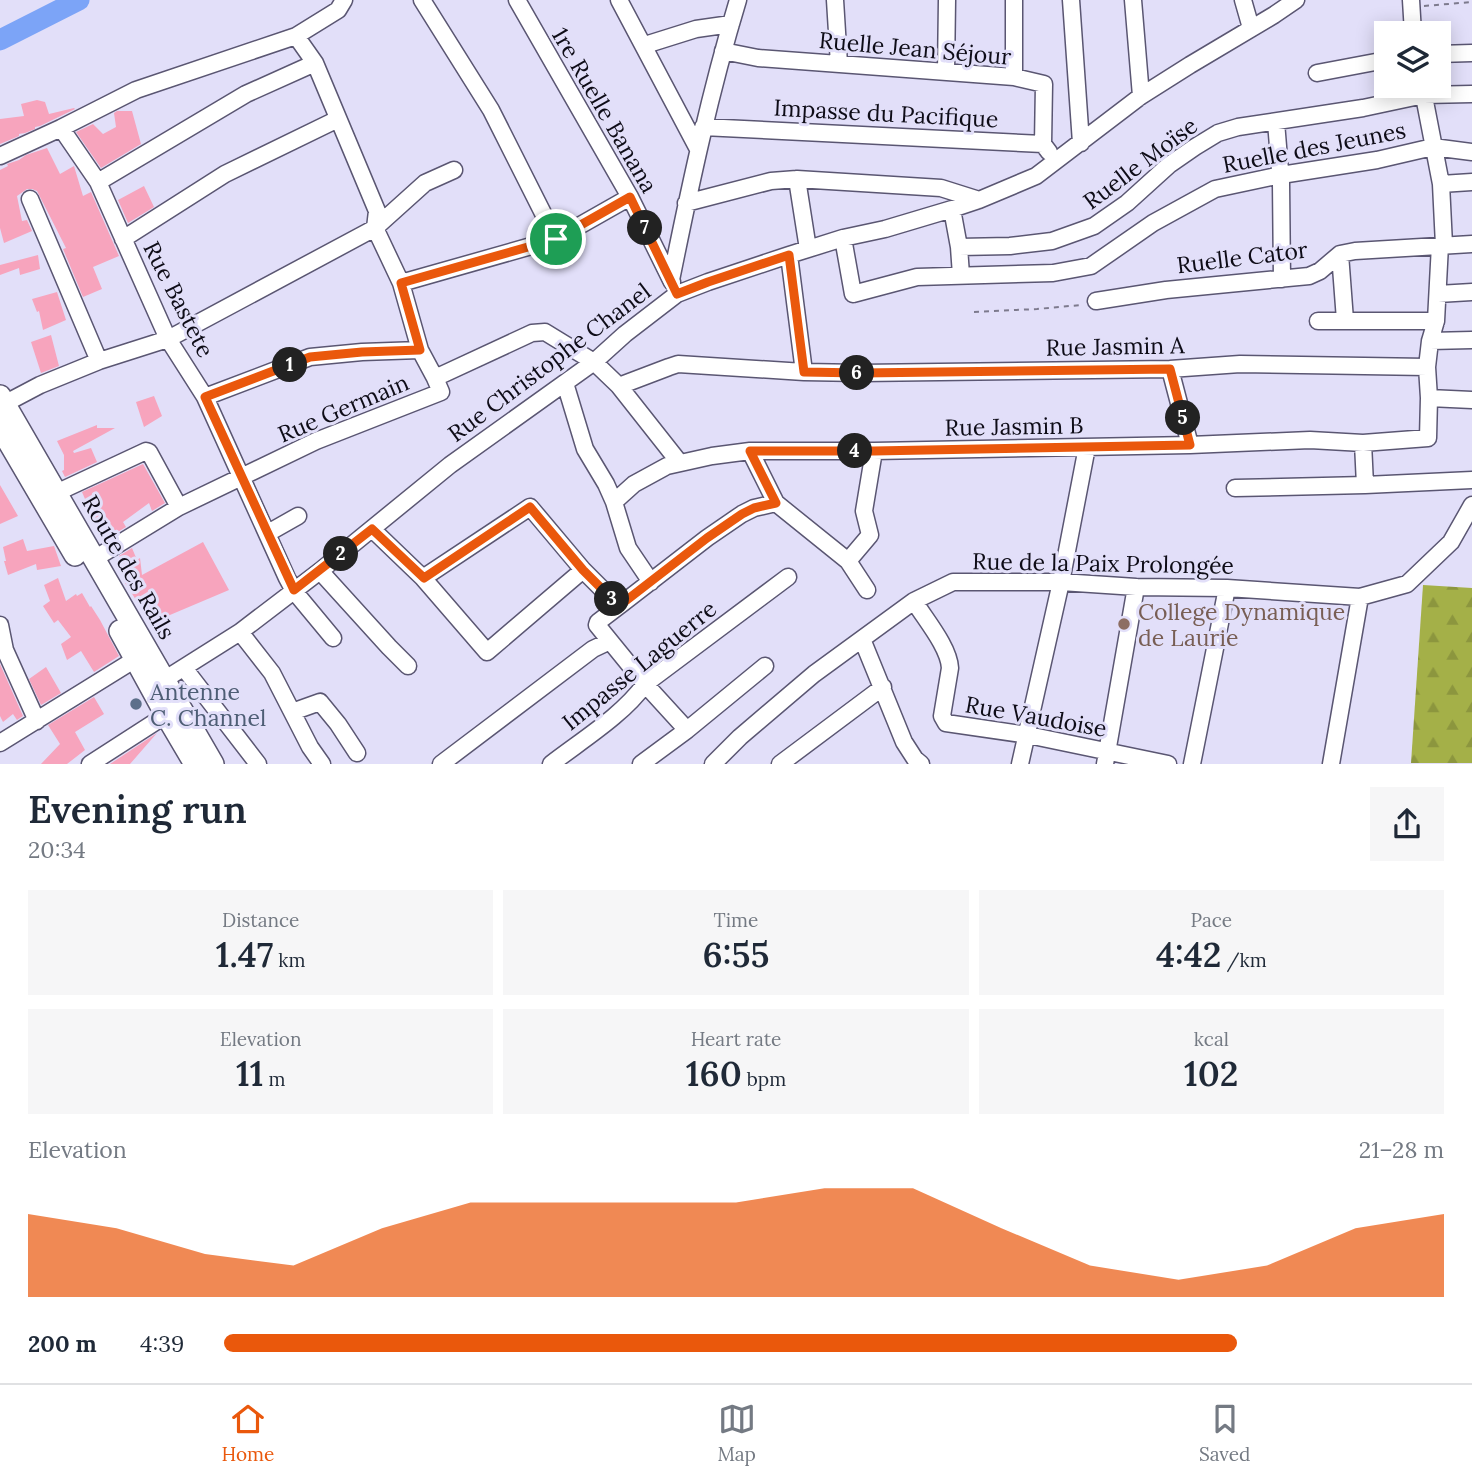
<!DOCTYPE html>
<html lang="en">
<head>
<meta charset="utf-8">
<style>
	body { margin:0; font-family:Lora,serif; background:#f6f6f7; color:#1f2937; height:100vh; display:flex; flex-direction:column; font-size:26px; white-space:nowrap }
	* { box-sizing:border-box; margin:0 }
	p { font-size:23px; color:#747a83 }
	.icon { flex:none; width:38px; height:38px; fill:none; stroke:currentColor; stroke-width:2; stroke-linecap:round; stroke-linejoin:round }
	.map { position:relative; height:764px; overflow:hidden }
	.drawer { display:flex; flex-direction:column; background:#fff; flex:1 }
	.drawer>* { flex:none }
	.fabs { position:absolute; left:1374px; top:21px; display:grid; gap:14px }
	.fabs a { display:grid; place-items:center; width:77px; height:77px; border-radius:0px; background:#fff; box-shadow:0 4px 18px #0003; font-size:35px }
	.pin { position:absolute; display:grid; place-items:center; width:60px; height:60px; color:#fff; margin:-30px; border:4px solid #fff; border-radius:50%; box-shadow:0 2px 7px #0007 }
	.km { position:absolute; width:35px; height:35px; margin:-18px; border-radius:50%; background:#222; color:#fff; font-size:19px; line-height:35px; text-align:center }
	.round { display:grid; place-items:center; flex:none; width:74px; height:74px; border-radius:0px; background:#f6f6f7 }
	.overview { display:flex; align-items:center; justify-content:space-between; height:119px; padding:0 28px }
	h1 { font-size:38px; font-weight:600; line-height:52px }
	.figures { display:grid; grid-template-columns:repeat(3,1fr); gap:10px; height:119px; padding:7px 28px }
	.figures div { display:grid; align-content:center; border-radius:0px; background:#f6f6f7; text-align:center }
	.figures b { font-size:35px; font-weight:600 }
	.figures small { font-size:19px; font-weight:400 }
	.figures p { font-size:19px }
	.chart { height:196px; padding:14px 28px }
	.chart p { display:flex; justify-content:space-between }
	.chart svg { width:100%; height:126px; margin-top:7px; fill:#ea580c; opacity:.7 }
	ul { padding:0 28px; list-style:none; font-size:23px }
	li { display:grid; grid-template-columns:112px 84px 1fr; align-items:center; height:52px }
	li i { height:18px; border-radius:9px; background:#ea580c }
	.dock { display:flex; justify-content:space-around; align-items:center; height:98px; border-top:2px solid #e0e1e3; background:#fff; font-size:19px; color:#747a83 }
	.dock a { display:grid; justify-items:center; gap:4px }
	.dock .current { color:#ea580c }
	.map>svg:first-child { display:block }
	.forest { fill:url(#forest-firs) }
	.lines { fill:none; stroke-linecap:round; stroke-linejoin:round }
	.river { stroke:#7ca4f7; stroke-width:21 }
	.building { fill:#f7a4bd }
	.minor-casing { stroke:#5a5672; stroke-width:19 }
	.major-casing { stroke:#5a5672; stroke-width:24 }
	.path { stroke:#7d7a8d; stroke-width:2; stroke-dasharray:5 5; stroke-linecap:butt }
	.minor { stroke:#fff; stroke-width:16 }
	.major { stroke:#fff; stroke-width:21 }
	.route-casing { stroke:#fff; stroke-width:14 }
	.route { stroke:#ea580c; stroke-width:9 }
	.education-dot { fill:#8d6e63; stroke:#e2dff9; stroke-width:2.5 }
	.service-dot { fill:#5c6f8a; stroke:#e2dff9; stroke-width:2.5 }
	.labels { text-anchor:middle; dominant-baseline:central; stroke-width:6; stroke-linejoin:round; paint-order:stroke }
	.street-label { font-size:23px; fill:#0e0c17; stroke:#e2dff9 }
	.education-label { font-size:23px; fill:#785e54; stroke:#e2dff9; text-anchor:start }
	.service-label { font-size:23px; fill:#4e5e75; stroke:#e2dff9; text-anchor:start }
</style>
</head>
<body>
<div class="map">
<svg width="1472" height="764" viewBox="0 0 1472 764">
	<defs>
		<pattern id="forest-firs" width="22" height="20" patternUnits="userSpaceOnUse" patternTransform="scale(1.75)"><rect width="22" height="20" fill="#a4b048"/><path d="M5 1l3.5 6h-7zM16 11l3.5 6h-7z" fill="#8c963e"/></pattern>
	</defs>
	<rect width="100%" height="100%" fill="#e2dff9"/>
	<!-- forest -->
	<path class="forest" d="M 1423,585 L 1472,588 L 1472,763 L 1411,763 Z"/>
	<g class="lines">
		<!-- river -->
		<path class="river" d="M 0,40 L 79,0"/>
	</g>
	<!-- building -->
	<path class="building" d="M 37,100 L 45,102 L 49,114 L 74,108 L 75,109 L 40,126 L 35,127 L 35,129 L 25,133 L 19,134 L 19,136 L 0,144 L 0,119 L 24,116 L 21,104 Z
		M 117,111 L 132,111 L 141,144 L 101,168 L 76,132 L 93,124 L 103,134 L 116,127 L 114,113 Z
		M 47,148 L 60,174 L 74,166 L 83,196 L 91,192 L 119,256 L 93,267 L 102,289 L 83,297 L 63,249 L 66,248 L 37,191 L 32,189 L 27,189 L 17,196 L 22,221 L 27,220 L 32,231 L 4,243 L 0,228 L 0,170 L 8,166 L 7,164 L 19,160 L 26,155 Z
		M 144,186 L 154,207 L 128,223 L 118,200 Z
		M 38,255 L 40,269 L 20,275 L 19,268 L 0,275 L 0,265 Z
		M 57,292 L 66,320 L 43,330 L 39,311 L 37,312 L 32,299 Z
		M 51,335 L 59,366 L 41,373 L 31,342 Z
		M 154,396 L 162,416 L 144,427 L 136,402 Z
		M 97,425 L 97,428 L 115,428 L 73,451 L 74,453 L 91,448 L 97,462 L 65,477 L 62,471 L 64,470 L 64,455 L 57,441 Z
		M 143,464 L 165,503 L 152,511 L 149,503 L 123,522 L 126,527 L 106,539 L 97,518 L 94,520 L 82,492 Z
		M 0,485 L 18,516 L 0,524 Z
		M 23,539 L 27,551 L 54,546 L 61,566 L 37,570 L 36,564 L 8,575 L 4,561 L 6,561 L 3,547 Z
		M 203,542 L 229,590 L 151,623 L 125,583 L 128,582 L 123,569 L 126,568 L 119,556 L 132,548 L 137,560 L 140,558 L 142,575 Z
		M 58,578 L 66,601 L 76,594 L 77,596 L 82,593 L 90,607 L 91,606 L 100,620 L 119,656 L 94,672 L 81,651 L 67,660 L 61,644 L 71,637 L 58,620 L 54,623 L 43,606 L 50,601 L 44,585 Z
		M 0,664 L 23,716 L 17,720 L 13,714 L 3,722 L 0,716 Z
		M 46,667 L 61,693 L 41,705 L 29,679 Z
		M 94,697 L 104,714 L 75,732 L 85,750 L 67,764 L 41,764 L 60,744 L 48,725 Z
		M 157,733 L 130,764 L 110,764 Z"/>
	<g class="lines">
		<!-- minor casing -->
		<g class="minor-casing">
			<path id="minor" d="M 422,0 L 491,110 L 556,239
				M 517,0 L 630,197 L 671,280
				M 619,0 L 698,149
				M 835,0 L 839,64
				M 1071,0 L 1081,143
				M 1133,0 L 1141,96
				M 1243,0 L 1251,28
				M 1411,0 L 1413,33
				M 296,36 L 315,63 L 377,211 L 375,228 L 401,283 L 420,350 L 435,378
				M 645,45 L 696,29 L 731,24
				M 723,51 L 758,58 L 1014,77 L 1044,84 L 1043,144
				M 1438,54 L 1472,53
				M 946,72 L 947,0
				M 1317,73 L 1386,60
				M 1014,77 L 1014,0
				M 1422,86 L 1441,184 L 1444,245
				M 1276,122 L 1281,183 L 1282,279
				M 703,127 L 1043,144 L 1049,152
				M 61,128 L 98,182 L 168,339 L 205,397 L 287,578 L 294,591 L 333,638
				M 0,156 L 61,128 L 136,90 L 296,36 L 338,10 L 344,0
				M 797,179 L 808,249
				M 98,182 L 246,94 L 315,63
				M 1441,184 L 1472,182
				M 30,199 L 99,361
				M 686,203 L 771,181 L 797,179 L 941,188 L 979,200
				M 952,209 L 959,247 L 961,275
				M 843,238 L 853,294 L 917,277 L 1053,273 L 1091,266 L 1153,223 L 1215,189 L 1281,175 L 1377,160 L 1433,147 L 1472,152
				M 123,239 L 225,174 L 338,119
				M 959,247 L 1010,246 L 1052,241 L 1094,226 L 1127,203 L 1169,165 L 1195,147 L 1218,133 L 1238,127 L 1363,108 L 1424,95 L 1472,94
				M 1340,254 L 1345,320
				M 789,255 L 804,372
				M 672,282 L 671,280 C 690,186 710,92 738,0
				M 401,283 L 556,239 L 630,197
				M 1438,294 L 1472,292
				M 1096,301 L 1166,290 L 1309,276 L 1320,271 L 1340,254 L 1355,251 L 1472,244
				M 1318,321 L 1436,321
				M 1430,341 L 1472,340
				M 1170,369 L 1190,445
				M 565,383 L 585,449 L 606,484 L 614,502 L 628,548 L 651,582
				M 619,386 L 669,367 L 678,364 L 804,372 L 861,373 L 1170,369 L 1240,364 L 1427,367
				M 205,397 L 310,357 L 362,352 L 420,350
				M 1429,398 L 1472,400
				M 4,404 L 40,385 L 99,361 L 168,339 L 375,228 L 425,183 L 454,170
				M 1363,443 L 1365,485
				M 750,451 L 776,503 L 848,561 L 867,590
				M 1235,488 L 1365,485 L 1472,480
				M 56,493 L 146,451 L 149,452 L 179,507
				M 614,502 L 634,484 L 667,466 L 712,456 L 750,451 L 874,451 L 1190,445 L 1310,440 L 1363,443 L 1428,438 L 1429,398 L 1427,367 L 1430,341 L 1436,321 L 1440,245
				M 372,529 L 423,578 L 487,652 L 583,570
				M 268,533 L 298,516
				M 94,559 L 179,507 L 316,441 L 441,392 L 435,378 L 532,333 L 545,332 L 594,362 L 619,386 L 679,462
				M 848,561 L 870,535 L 864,511 L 874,451
				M 320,571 L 389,647 L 408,666
				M 423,578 L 530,507 L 583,570 L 619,606 L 707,538 L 742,514 L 754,508 L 776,503
				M 914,601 C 925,619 949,647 950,668 L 942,716 L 946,723 L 1028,735 L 1168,764
				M 0,625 L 5,650 L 37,721
				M 240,632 L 272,673 L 310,747 L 322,764
				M 862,639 L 904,742 L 915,759 L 921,764
				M 610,641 L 645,684 L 687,730
				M 184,668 L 258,764
				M 156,685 L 240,632 L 320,571 L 450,465 L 594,362 L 625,334 L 677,294 L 708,282 L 789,255 L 843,238 L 885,229 L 952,209 L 979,200 L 1036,176 L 1141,96 L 1190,65 L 1274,15 L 1296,0
				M 292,712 L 320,702 L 338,724 L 357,753
				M 0,743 L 134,660
				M 90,764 L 166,715
				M 441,764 L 593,649 L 610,641 L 597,625 L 598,622 L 619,606
				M 551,764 C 582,740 623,715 645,684 L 788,577
				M 641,764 L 687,730 L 765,666
				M 713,764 L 740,737 L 814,674 L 914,601 L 953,582 L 1061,582 L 1136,587 L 1227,588 L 1360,597 L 1407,584 L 1451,542 L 1472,505
				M 780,764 L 883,687
				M 1020,764 L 1061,582 L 1087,447
				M 1105,764 L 1136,587
				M 1192,764 L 1227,588
				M 1331,764 L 1360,597"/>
		</g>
		<!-- major casing -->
		<g class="major-casing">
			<path id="major" d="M 0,396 L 213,764
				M 0,427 L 75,555
				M 120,631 L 166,715 L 195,764"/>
		</g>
		<!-- path -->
		<path class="path" d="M 1424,6 L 1472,2
			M 974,312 L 1037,309 L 1081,305"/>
		<!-- minor -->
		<use href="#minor" class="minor"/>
		<!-- major -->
		<use href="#major" class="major"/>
	</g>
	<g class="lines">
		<!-- route casing -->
		<g class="route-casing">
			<path id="route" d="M 630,197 L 677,294 L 708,282 L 789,255 L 804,372 L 861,373 L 1170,369 L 1190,445 L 874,451 L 750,451 L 776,503 L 754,508 L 742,514 L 707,538 L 619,606 L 583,570 L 530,507 L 424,578 L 372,529 L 294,590 L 205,397 L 310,357 L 362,352 L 420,350 L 401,283 L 556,239 Z"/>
		</g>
		<!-- route -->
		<use href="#route" class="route"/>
	</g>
	<!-- markers -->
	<circle class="education-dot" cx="1124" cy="624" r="7"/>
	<circle class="service-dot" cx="136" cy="704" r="7"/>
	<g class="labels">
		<!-- street labels -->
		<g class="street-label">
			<text transform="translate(915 48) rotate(5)">Ruelle Jean Séjour</text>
			<text transform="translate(605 110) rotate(60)">1re Ruelle Banana</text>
			<text transform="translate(886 113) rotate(3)">Impasse du Pacifique</text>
			<text transform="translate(1314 147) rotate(-11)">Ruelle des Jeunes</text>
			<text transform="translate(1140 163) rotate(-37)">Ruelle Moïse</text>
			<text transform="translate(1242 257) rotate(-7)">Ruelle Cator</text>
			<text transform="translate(179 299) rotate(63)">Rue Bastete</text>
			<text transform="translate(1115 346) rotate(-1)">Rue Jasmin A</text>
			<text transform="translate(549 362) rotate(-37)">Rue Christophe Chanel</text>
			<text transform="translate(343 408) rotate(-23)">Rue Germain</text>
			<text transform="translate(1014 426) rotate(-1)">Rue Jasmin B</text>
			<text transform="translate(1103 563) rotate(1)">Rue de la Paix Prolongée</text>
			<text transform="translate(129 567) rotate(60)">Route des Rails</text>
			<text transform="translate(639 665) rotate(-39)">Impasse Laguerre</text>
			<text transform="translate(1036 716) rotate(10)">Rue Vaudoise</text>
		</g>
		<!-- education labels -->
		<g class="education-label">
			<text x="1138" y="611">College Dynamique<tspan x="1138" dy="26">de Laurie</tspan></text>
		</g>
		<!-- service labels -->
		<g class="service-label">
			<text x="150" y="691">Antenne<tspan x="150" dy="26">C. Channel</tspan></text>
		</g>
	</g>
</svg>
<div class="fabs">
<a><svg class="icon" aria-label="layers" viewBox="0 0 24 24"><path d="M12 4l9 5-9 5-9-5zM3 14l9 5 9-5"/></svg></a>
</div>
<div class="pin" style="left:556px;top:239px;background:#1e9e55"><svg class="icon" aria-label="arrive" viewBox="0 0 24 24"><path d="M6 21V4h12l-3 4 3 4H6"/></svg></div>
<b class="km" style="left:290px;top:365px">1</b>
<b class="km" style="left:341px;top:554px">2</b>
<b class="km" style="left:612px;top:599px">3</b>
<b class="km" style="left:855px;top:451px">4</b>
<b class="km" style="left:1183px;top:418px">5</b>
<b class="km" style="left:857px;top:373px">6</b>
<b class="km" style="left:645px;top:228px">7</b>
</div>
<section class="drawer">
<div class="overview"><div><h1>Evening run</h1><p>20:34</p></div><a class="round"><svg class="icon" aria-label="share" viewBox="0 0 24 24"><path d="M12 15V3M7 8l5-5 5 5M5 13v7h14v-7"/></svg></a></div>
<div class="figures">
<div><p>Distance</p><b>1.47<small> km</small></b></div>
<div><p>Time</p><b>6:55</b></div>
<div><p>Pace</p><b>4:42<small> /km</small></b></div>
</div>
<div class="figures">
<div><p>Elevation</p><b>11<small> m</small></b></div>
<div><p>Heart rate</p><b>160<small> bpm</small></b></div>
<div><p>kcal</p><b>102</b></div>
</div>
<div class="chart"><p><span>Elevation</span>21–28 m</p>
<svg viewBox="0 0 160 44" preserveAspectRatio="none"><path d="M0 44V15L10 20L20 29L30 33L40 20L50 11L60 11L70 11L80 11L90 6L100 6L110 20L120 33L130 38L140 33L150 20L160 15V44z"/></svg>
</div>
<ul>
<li><b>200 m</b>4:39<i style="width:83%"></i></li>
</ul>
</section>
<nav class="dock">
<a class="current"><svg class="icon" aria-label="home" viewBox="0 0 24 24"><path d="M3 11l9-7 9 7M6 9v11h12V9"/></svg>Home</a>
<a><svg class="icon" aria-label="map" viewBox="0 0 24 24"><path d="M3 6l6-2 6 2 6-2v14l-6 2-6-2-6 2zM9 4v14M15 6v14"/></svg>Map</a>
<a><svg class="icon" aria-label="saved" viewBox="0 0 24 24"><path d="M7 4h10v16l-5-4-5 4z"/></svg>Saved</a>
</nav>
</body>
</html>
